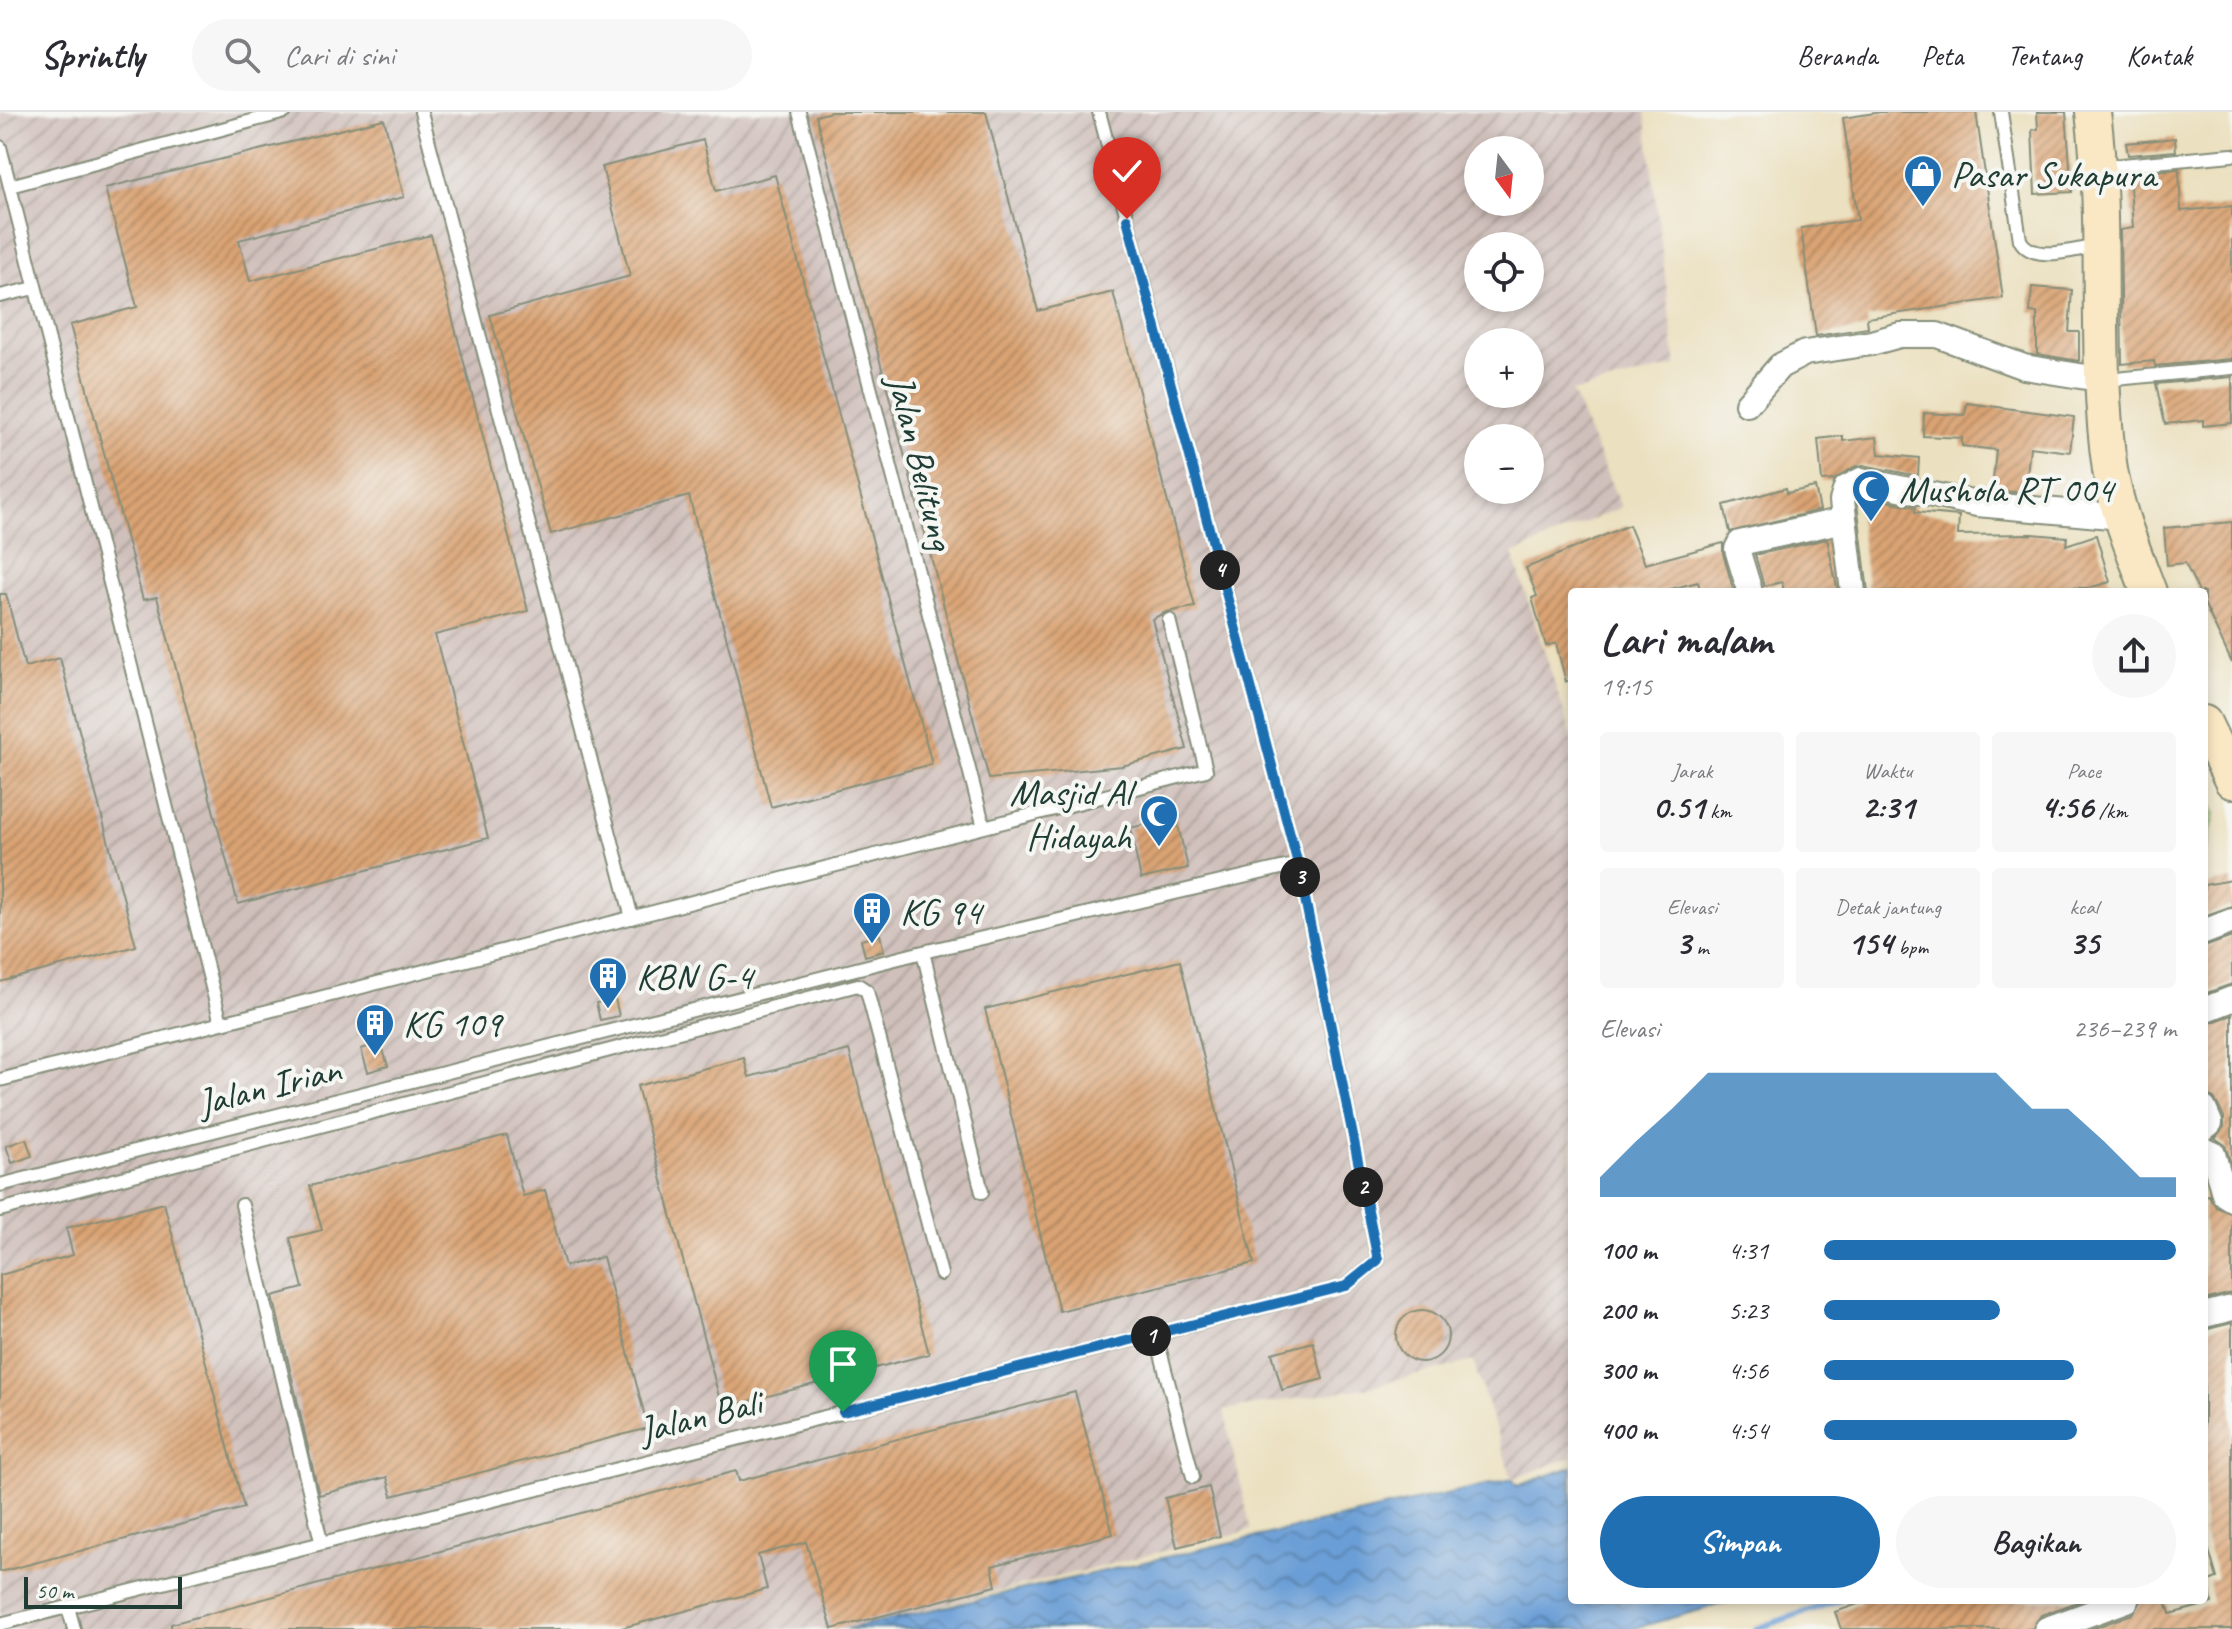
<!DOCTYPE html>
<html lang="id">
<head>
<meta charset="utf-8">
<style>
	body { margin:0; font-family:Caveat,sans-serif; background:#f7f7f7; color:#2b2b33; height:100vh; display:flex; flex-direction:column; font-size:30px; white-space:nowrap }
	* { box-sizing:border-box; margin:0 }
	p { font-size:26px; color:#7c7c81 }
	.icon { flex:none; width:44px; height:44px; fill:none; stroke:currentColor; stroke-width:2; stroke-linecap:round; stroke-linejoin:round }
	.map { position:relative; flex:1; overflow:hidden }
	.drawer { position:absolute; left:1568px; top:476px; width:640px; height:1016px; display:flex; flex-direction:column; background:#fff; border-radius:8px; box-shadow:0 4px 12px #0003 }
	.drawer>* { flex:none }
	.needle { width:52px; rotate:165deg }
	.tools { position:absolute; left:1464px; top:24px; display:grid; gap:16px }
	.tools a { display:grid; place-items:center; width:80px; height:80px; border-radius:50%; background:#fff; box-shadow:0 4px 12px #0003; font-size:40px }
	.scale { position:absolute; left:24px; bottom:20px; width:158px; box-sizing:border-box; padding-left:8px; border:4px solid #1f3d34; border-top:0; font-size:22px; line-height:28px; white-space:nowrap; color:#1f3d34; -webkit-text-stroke:6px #f6f6f2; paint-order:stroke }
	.pin { position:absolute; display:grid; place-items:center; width:68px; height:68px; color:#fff; margin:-82px -34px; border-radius:50% 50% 50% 0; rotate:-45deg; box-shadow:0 0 8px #0007 }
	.pin .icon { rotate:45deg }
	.km { position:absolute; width:40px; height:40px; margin:-20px; border-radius:50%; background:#222; color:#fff; font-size:22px; line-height:40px; text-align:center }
	.round { display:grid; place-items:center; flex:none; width:84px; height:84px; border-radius:42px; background:#f7f7f7 }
	.summary { display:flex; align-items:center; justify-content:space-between; height:136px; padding:0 32px }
	h1 { font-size:44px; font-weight:700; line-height:60px }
	.metrics { display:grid; grid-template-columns:repeat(3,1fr); gap:12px; height:136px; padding:8px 32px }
	.metrics div { display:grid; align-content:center; border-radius:8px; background:#f7f7f7; text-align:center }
	.metrics b { font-size:34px; font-weight:700 }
	.metrics small { font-size:22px; font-weight:400 }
	.metrics p { font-size:22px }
	.chart { height:224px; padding:16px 32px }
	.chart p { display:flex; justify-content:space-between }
	.chart svg { width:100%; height:144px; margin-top:8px; fill:#1f6fb2; opacity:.7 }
	.primary-button { display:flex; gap:16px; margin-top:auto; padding:16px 32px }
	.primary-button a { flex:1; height:92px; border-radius:48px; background:#1f6fb2; color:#fff; font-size:32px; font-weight:700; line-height:92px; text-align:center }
	.primary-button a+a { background:#f7f7f7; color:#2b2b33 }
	ul { padding:0 32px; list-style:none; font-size:26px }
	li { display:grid; grid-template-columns:128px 96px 1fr; align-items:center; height:60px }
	li i { height:20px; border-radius:10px; background:#1f6fb2 }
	header { display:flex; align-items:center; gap:48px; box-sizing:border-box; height:112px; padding:0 40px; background:#fff; border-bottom:2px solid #e1e1e2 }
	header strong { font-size:38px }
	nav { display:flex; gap:44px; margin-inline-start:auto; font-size:28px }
	.search { width:560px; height:72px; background:#f7f7f7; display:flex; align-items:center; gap:20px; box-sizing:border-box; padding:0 28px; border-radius:44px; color:#7c7c81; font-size:30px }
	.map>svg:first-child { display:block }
	.industrial { fill:url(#industrial-furrows); fill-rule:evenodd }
	.cemetery { fill:url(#cemetery-stones); stroke:#608050; stroke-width:2 }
	.water { fill:url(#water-waves); stroke:#456e85; stroke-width:2 }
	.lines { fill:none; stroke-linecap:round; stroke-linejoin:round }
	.stream { stroke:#6b9ed6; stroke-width:6 }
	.building { fill:url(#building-hatch) }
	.lane-casing { stroke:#858e7a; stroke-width:16 }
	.street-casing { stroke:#858e7a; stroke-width:28 }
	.secondary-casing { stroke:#858e7a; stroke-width:38 }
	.lane { stroke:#fff; stroke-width:12 }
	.street { stroke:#fff; stroke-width:24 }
	.secondary { stroke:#fae7c3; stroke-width:34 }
	.route-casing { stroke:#fff; stroke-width:16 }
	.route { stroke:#1f6fb2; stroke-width:10 }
	.labels { text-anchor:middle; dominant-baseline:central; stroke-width:8; stroke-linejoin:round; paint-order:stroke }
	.poi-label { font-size:38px; fill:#1f3d34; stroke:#f6f6f2; text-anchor:start }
	.street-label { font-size:38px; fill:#1f3d34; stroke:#f6f6f2 }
</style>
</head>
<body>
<header>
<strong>Sprintly</strong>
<div class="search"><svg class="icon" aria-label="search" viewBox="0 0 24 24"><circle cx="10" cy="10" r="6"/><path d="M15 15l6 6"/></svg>Cari di sini</div>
<nav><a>Beranda</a><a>Peta</a><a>Tentang</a><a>Kontak</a></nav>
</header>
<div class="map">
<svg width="2232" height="1517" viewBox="0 0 2232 1517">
	<defs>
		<pattern id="industrial-furrows" width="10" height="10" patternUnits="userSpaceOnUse" patternTransform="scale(2)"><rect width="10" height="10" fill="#d0c0bb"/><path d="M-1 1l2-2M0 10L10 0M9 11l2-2" fill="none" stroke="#a89d99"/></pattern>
		<pattern id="cemetery-stones" width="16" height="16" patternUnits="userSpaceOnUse" patternTransform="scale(2)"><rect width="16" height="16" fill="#a2c36c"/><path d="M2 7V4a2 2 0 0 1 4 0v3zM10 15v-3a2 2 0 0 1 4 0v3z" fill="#83a05a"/></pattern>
		<pattern id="water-waves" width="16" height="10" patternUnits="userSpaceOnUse" patternTransform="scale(2)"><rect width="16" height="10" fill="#6b9ed6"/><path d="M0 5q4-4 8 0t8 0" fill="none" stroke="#5782ae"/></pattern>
		<pattern id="building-hatch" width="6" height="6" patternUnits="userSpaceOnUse" patternTransform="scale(2)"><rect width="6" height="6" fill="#daa373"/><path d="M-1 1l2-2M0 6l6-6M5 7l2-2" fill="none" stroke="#b0865f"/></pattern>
	</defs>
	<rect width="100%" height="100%" fill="#f6f6f2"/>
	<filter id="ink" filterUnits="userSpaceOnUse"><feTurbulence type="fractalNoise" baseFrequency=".0125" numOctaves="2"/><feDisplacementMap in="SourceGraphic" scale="16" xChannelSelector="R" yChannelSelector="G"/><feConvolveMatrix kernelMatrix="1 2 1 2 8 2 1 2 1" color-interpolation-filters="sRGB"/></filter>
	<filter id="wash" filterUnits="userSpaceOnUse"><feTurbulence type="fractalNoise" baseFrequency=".006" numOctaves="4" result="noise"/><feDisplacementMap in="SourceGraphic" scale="32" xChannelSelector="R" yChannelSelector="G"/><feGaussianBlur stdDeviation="1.8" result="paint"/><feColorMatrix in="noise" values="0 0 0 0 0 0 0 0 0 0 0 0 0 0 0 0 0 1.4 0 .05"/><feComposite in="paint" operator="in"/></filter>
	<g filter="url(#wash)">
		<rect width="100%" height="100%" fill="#ebe0bf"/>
		<!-- industrial -->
		<path class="industrial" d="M 0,0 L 1645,0 L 1676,254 L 1572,280 L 1621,395 L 1513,442 L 1572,625 L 1572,1345 L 1512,1367 L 1473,1249 L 1364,1276 L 1224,1298 L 1251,1418 L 844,1517 L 0,1517 ZM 1478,38 L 1530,38 L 1530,90 L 1478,90 ZM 1478,134 L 1530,134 L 1530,186 L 1478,186 ZM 1478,230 L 1530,230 L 1530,282 L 1478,282 ZM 1478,326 L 1530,326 L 1530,378 L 1478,378 Z"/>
		<!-- cemetery -->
		<path class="cemetery" d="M 2204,678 L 2215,701 L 2206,739 L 2204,738 Z"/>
		<!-- water -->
		<path class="water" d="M 1572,1355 L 1572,1488 L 1736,1488 L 1632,1517 L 847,1517 L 1512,1367 L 1517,1374 Z"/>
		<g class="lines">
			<!-- stream -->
			<path class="stream" d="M 1756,1517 L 1839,1488"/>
		</g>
		<g id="blocks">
			<!-- building -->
			<path class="building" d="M 831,0 L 986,0 L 1038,199 L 1113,180 L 1195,495 L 1166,500 L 1152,507 L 1187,637 L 1122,654 L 989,667 L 816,4 Z
				M 1881,0 L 1976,0 L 2003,186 L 1867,206 L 1868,216 L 1816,224 L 1801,116 L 1858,108 L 1843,6 Z
				M 2037,0 L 2066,0 L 2072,80 L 2035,82 L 2032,18 L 2038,17 Z
				M 384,7 L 404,85 L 239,128 L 250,169 L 431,123 L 528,499 L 435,523 L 488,726 L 238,792 L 157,485 L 143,488 L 70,213 L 137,195 L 105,76 Z
				M 2175,26 L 2176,39 L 2128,43 L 2126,31 Z
				M 703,28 L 716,79 L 775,63 L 932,652 L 771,695 L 689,384 L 551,422 L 490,203 L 630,164 L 602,55 Z
				M 2179,57 L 2181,99 L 2232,94 L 2232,247 L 2155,254 L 2154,249 L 2122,252 L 2120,118 L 2133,116 L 2129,61 Z
				M 2032,175 L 2072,178 L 2069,220 L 2079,220 L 2079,249 L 2037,242 L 2037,201 L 2030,200 Z
				M 2232,265 L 2232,311 L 2203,314 L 2203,308 L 2165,312 L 2156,272 Z
				M 1967,291 L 2074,305 L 2070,340 L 2030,335 L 2025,381 L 1992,378 L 1996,338 L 1962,334 L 1962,326 L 1923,324 L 1924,301 L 1965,303 Z
				M 1843,324 L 1843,329 L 1877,325 L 1879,342 L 1919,346 L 1918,364 L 1863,353 L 1854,355 L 1834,368 L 1822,369 L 1818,327 Z
				M 1815,375 L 1820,398 L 1730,420 L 1724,393 L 1786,376 L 1787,381 Z
				M 1863,384 L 1916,395 L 1915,400 L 1959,404 L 1958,423 L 2032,422 L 2067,425 L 2066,433 L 2096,423 L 2110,470 L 2088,476 L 2031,475 L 2031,480 L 1868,480 L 1857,390 Z
				M 2232,410 L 2232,551 L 2204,491 L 2204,480 L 2199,480 L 2185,451 L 2167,453 L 2164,416 Z
				M 1629,413 L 1645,452 L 1723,431 L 1723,441 L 1734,480 L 1701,480 L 1698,470 L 1659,480 L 1572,480 L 1572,570 L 1566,570 L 1556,531 L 1546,534 L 1532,486 L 1537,484 L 1526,456 Z
				M 1827,427 L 1838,480 L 1784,480 L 1782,470 L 1764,474 L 1755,443 Z
				M 0,482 L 6,482 L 25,555 L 60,546 L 136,834 L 0,870 Z
				M 1176,705 L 1188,756 L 1141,767 L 1130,716 Z
				M 2232,768 L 2232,794 L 2204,804 L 2204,773 Z
				M 880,823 L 884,839 L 865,844 L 861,828 Z
				M 2232,825 L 2232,872 L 2204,882 L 2204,835 Z
				M 1180,849 L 1254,1151 L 1059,1199 L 985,897 Z
				M 615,887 L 619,904 L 600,908 L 596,891 Z
				M 2232,903 L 2232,1055 L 2225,1033 L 2215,1026 L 2224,1015 L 2224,1005 L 2214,986 L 2204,982 L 2204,932 L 2210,930 L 2204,913 Z
				M 381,931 L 388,954 L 368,960 L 361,937 Z
				M 849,938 L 929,1242 L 722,1296 L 637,974 L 744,946 L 749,965 Z
				M 507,1023 L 523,1084 L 545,1078 L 565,1154 L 603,1145 L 648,1316 L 392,1384 L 387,1365 L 319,1383 L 273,1184 L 303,1176 L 290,1126 L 322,1118 L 310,1074 Z
				M 26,1027 L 32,1044 L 12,1051 L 6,1034 Z
				M 2209,1083 L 2216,1095 L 2232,1102 L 2232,1181 L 2204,1188 L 2204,1084 Z
				M 164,1091 L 244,1396 L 0,1460 L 0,1163 L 73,1143 L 66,1116 Z
				M1396 1224a26 26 0 1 1 52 0a26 26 0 1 1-52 0Z
				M 2232,1211 L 2232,1517 L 2091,1517 L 2133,1502 L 2142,1488 L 2166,1488 L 2170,1502 L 2212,1491 L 2209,1469 L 2217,1466 L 2204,1422 L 2204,1218 Z
				M 1313,1230 L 1323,1267 L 1282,1278 L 1272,1241 Z
				M 1075,1280 L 1113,1422 L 992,1454 L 996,1474 L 832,1517 L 806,1430 L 758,1443 L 767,1477 L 618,1517 L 171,1517 L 171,1512 L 736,1359 L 739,1369 Z
				M 1209,1375 L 1220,1424 L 1177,1435 L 1165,1386 Z
				M 1860,1488 L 2083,1488 L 2041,1503 L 2032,1517 L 1841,1517 L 1835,1500 L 1861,1491 Z"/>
		</g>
	</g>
	<g filter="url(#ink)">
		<use href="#blocks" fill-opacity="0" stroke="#858e7a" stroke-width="2"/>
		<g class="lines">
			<!-- lane casing -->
			<g class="lane-casing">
				<path id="lane" d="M 421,0 L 632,806
					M 799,0 L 984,715
					M 2001,0 L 2020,128 C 2033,152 2075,137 2098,134
					M 0,35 L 221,911
					M 2100,55 L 2232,43
					M 10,74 L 285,0
					M 0,184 L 35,176
					M 2105,268 L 2232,256
					M 923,840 L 982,1080
					M 0,968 L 1206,658 L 1169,508
					M 0,1073 L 923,840 L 1298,752
					M 242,1093 L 321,1429
					M 0,1098 L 858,873 L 867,879 L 941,1162
					M 1156,1223 L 1193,1365
					M 68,1495 L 74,1517
					M 0,1512 L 1346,1174 L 1378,1148 L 1298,752 L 1099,0"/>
			</g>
			<!-- street casing -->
			<g class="street-casing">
				<path id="street" d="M 1747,292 L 1780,254 L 1805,241 L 1871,231 L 1900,223 L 1937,223 L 2024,255 L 2105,268
					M 1750,480 L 1737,437 L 1740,431 L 1844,408
					M 1853,480 L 1842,389 L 1846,376 L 1861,368 L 1977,392 L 2122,405
					M 2204,820 L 2232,809
					M 2204,898 L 2232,887
					M 2204,997 L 2210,1011 L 2204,1016
					M 2204,1038 L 2213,1042 L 2224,1082 L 2232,1087
					M 2204,1203 L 2232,1196
					M 2047,1517 L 2127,1488"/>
			</g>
			<!-- secondary casing -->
			<g class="secondary-casing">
				<path id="secondary" d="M 2093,0 C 2108,119 2093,240 2110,358 C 2117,400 2134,440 2149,480
					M 2204,611 L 2232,669"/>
			</g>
			<!-- lane -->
			<use href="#lane" class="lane"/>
			<!-- street -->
			<use href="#street" class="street"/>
			<!-- secondary -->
			<use href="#secondary" class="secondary"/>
		</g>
	</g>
	<g class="lines" filter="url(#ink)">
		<!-- route casing -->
		<g class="route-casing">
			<path id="route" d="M 843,1300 L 1346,1174 L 1378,1148 L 1298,752 L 1127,107"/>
		</g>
		<!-- route -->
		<use href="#route" class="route"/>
	</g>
	<!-- icons -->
	<defs>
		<g id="shop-pin" transform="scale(2)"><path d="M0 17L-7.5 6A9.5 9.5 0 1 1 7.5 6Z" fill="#1f6fb2" stroke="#f6f6f2"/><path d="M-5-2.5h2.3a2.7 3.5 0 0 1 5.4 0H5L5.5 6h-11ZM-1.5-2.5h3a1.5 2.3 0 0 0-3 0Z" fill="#fff"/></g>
		<g id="mosque-pin" transform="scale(2)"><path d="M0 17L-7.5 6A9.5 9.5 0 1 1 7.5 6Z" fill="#1f6fb2" stroke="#f6f6f2"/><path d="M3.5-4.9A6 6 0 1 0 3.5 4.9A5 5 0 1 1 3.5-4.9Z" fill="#fff"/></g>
		<g id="building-pin" transform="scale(2)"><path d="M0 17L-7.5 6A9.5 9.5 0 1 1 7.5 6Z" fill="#1f6fb2" stroke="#f6f6f2"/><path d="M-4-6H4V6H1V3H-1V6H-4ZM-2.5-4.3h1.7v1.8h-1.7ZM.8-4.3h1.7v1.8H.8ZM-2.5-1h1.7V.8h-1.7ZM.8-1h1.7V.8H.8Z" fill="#fff"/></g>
	</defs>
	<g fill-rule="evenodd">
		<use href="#shop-pin" x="1923" y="62"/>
		<use href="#mosque-pin" x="1871" y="377"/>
		<use href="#mosque-pin" x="1159" y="702"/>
		<use href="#building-pin" x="872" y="799"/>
		<use href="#building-pin" x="608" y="864"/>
		<use href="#building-pin" x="375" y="911"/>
	</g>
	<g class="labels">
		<!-- poi labels -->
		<g class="poi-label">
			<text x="1951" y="62">Pasar Sukapura</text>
			<text x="1899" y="377">Mushola RT 004</text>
			<text x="1131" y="680" text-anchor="end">Masjid Al<tspan x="1131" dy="44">Hidayah</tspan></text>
			<text x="900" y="799">KG 94</text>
			<text x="636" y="864">KBN G-4</text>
			<text x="403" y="911">KG 109</text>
		</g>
		<!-- street labels -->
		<g class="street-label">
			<text transform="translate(921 350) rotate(76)">Jalan Belitung</text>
			<text transform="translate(269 974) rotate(-14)">Jalan Irian</text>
			<text transform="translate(700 1304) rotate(-14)">Jalan Bali</text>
		</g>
	</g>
</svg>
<div class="tools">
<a><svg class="needle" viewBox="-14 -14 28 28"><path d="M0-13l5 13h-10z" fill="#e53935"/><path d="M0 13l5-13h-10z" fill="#7c7c81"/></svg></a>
<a><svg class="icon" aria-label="locate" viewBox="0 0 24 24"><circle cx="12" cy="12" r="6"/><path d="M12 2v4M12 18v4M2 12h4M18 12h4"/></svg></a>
<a>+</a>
<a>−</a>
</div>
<div class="scale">50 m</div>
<div class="pin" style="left:843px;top:1300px;background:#1e9e55"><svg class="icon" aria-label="arrive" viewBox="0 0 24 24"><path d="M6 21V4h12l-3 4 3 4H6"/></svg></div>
<div class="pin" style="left:1127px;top:107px;background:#d93025"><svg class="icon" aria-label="check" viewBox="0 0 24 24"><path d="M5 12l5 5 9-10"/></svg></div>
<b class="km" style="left:1151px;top:1224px">1</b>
<b class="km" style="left:1363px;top:1075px">2</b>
<b class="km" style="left:1300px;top:765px">3</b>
<b class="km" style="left:1220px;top:458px">4</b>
<section class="drawer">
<div class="summary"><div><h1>Lari malam</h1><p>19:15</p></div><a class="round"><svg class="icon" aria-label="share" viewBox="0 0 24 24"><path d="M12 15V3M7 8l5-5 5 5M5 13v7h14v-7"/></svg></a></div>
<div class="metrics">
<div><p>Jarak</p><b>0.51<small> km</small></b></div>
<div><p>Waktu</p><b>2:31</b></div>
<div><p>Pace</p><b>4:56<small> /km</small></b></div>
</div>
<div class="metrics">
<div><p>Elevasi</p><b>3<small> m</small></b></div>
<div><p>Detak jantung</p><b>154<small> bpm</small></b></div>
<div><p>kcal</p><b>35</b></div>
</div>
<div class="chart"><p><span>Elevasi</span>236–239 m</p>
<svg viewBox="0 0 160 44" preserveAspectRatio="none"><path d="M0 44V38L10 27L20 17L30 6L40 6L50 6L60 6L70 6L80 6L90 6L100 6L110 6L120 17L130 17L140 27L150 38L160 38V44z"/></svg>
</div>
<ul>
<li><b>100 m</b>4:31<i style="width:100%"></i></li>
<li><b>200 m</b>5:23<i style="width:50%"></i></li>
<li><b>300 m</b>4:56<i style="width:71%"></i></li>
<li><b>400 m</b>4:54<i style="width:72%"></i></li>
</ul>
<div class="primary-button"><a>Simpan</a><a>Bagikan</a></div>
</section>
</div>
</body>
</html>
